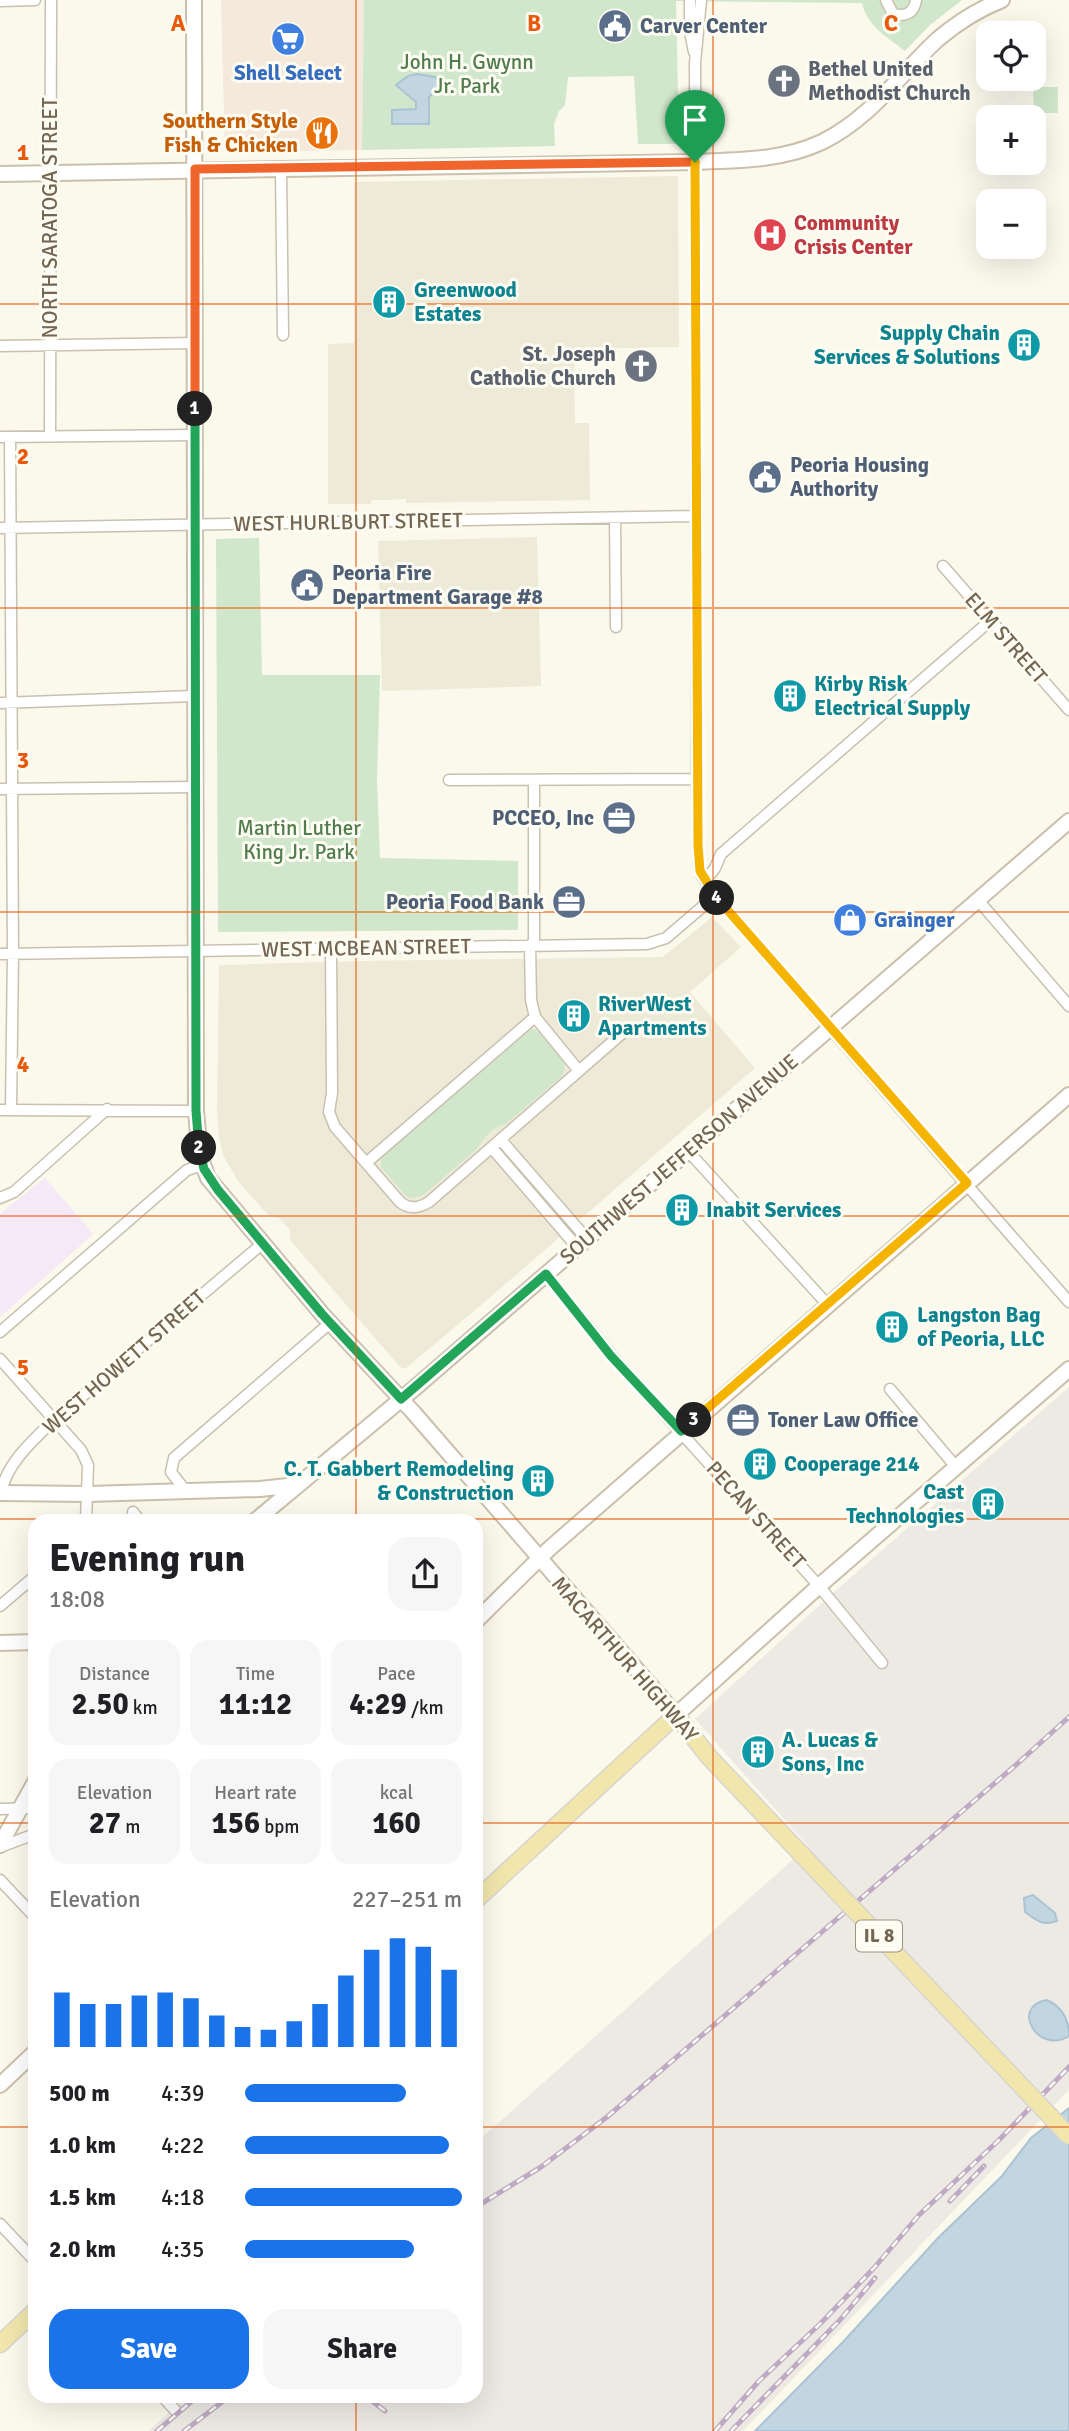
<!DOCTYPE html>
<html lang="en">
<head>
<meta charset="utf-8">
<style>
	body { margin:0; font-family:Signika,sans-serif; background:#f6f6f6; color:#202124; height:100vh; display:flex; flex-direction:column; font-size:26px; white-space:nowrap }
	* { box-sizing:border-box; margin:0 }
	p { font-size:23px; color:#757577 }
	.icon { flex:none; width:38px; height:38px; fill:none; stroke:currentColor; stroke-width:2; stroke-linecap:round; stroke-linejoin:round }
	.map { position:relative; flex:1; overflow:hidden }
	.sheet { position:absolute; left:28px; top:1514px; width:455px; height:889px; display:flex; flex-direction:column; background:#fff; border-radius:21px; box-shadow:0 7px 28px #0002 }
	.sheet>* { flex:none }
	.buttons { position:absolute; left:976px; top:21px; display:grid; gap:14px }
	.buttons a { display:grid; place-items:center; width:70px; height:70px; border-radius:14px; background:#fff; box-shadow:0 7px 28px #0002; font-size:35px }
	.pin { position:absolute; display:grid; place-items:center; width:60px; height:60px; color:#fff; margin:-72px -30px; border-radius:50% 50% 50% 0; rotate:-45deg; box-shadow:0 0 7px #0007 }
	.pin .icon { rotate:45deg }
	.km { position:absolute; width:35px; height:35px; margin:-18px; border-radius:50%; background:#222; color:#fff; font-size:19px; line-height:35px; text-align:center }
	.round { display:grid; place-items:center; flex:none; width:74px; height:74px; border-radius:21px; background:#f6f6f6 }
	.overview { display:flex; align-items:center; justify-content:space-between; height:119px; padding:0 21px }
	h1 { font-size:38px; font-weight:800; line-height:52px }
	.stats { display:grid; grid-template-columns:repeat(3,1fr); gap:10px; height:119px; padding:7px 21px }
	.stats div { display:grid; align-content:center; border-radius:18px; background:#f6f6f6; text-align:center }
	.stats b { font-size:30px; font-weight:800 }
	.stats small { font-size:19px; font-weight:400 }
	.stats p { font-size:19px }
	.chart { height:196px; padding:14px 21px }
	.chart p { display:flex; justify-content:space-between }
	.chart svg { width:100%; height:126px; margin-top:7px; stroke:#1a73e8; stroke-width:6 }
	.button { display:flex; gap:14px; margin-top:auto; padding:14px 21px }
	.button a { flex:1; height:80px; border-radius:21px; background:#1a73e8; color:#fff; font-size:28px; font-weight:800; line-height:80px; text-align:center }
	.button a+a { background:#f6f6f6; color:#202124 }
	ul { padding:0 21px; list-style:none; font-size:23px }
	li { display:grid; grid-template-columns:112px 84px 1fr; align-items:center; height:52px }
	li i { height:18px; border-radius:9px; background:#1a73e8 }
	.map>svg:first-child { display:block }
	.residential { fill:#eeead8 }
	.commercial { fill:#f4e9db }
	.industrial { fill:#edeae4 }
	.education { fill:#f5e8f7 }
	.green { fill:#d0e7cb }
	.water { fill:#c2d6e2; stroke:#aac3d3; stroke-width:2 }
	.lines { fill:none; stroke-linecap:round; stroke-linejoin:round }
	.street-casing { stroke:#c9c1b0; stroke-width:13 }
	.secondary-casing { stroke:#cac0ac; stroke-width:18 }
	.primary-casing { stroke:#d8d4ce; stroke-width:19 }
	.street { stroke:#fff; stroke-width:10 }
	.secondary { stroke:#fff; stroke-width:14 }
	.primary { stroke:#f1e7ad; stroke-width:16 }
	.rail-casing { stroke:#beaac4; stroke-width:5 }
	.rail { stroke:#fdfcf2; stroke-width:2.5; stroke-dasharray:8; stroke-linecap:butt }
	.primary-bridge-casing { stroke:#d8d4ce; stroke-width:19; stroke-linecap:butt }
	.primary-bridge { stroke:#f1e7ad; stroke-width:16 }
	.split-1-casing { stroke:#fff; stroke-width:14 }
	.split-2-casing { stroke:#fff; stroke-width:14 }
	.split-3-casing { stroke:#fff; stroke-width:14 }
	.split-4-casing { stroke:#fff; stroke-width:14 }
	.split-5-casing { stroke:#fff; stroke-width:14 }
	.split-1 { stroke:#f0652b; stroke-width:9 }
	.split-2 { stroke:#22a559; stroke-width:9 }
	.split-3 { stroke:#22a559; stroke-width:9 }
	.split-4 { stroke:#f5b400; stroke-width:9 }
	.split-5 { stroke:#f5b400; stroke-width:9 }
	.grid { fill:none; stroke:#e8590c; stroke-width:2; stroke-opacity:0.55 }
	.labels { text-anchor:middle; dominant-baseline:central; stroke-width:6; stroke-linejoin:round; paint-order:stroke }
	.shield { fill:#fdfcf2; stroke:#9c9281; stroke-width:2 }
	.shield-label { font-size:19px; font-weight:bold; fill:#736551 }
	.service-label { font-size:21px; font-weight:bold; fill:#4e5e75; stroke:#fdfcf2; text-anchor:start }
	.park-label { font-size:21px; fill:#517d4e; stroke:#fdfcf2 }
	.worship-label { font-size:21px; font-weight:bold; fill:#5b616d; stroke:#fdfcf2; text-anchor:start }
	.shop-label { font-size:21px; font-weight:bold; fill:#366cbe; stroke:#fdfcf2 }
	.food-label { font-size:21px; font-weight:bold; fill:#c56008; stroke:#fdfcf2; text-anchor:end }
	.street-label { font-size:21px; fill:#736551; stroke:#fdfcf2 }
	.health-label { font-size:21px; font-weight:bold; fill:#be3a42; stroke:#fdfcf2; text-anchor:start }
	.culture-label { font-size:21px; font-weight:bold; fill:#0d838f; stroke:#fdfcf2; text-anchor:start }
	.grid-label { font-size:23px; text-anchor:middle; font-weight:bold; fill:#e8590c; stroke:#fdfcf2; stroke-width:6; stroke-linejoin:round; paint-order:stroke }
</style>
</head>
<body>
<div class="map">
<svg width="1069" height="2431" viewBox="0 0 1069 2431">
	<rect width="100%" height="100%" fill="#fbf8ec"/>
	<!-- residential -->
	<path class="residential" d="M 678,176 L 679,347 L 574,349 L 575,423 L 589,423 L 590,500 L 406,503 L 406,499 L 385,500 L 371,500 L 371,504 L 328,504 L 328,344 L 354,343 L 354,182 Z
		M 537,537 L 541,686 L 382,691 L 378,541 Z
		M 712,917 L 741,947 L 690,992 L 755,1068 L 487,1300 L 406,1368 L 401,1368 L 290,1240 L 290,1230 L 279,1218 L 269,1216 L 238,1181 L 223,1155 L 219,1137 L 217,1110 L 219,966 L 221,965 L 360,961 L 663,957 Z"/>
	<!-- commercial -->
	<path class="commercial" d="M 221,0 L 364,0 L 362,150 L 225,152 Z"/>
	<!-- industrial -->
	<path class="industrial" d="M 1069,1387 L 1069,2090 L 743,2431 L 148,2431 L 189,2396 L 476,2396 L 476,2143 L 808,1846 L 695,1719 L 833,1593 Z"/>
	<!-- education -->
	<path class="education" d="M 45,1178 L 93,1234 L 0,1317 L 0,1214 Z"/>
	<!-- green -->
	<path class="green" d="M 364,0 L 962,0 L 930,25 L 905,51 C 887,37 867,26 862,3 L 676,1 L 679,144 L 638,144 L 634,76 L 568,77 L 565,105 L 559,111 L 554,124 L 555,146 L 362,150 Z
		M 1033,87 L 1058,87 L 1058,113 L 1034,113 Z
		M 259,538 L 262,675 L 380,675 L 377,779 L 380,858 L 518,861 L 518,930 L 218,932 L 216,539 Z
		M 532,1029 C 549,1034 572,1059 562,1076 L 506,1124 C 493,1127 483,1138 477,1149 L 422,1196 L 411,1198 L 406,1196 L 381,1167 L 381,1156 L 427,1118 L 428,1113 L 479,1070 L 485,1069 L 517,1041 L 520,1034 Z"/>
	<!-- water -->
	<path class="water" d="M 417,74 L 435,77 L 442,84 L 429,97 L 429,124 L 392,124 L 392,110 L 416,109 L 416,102 L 396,85 L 408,76 Z
		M 1033,1895 L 1055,1913 L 1057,1921 C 1042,1926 1037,1921 1025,1912 L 1024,1898 Z
		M 1047,2000 C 1062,2007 1069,2019 1069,2036 C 1037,2055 1010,2006 1047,2000 Z
		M 1069,2108 L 1069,2431 L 755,2431 L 843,2342 L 938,2238 L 1001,2177 L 1031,2138 Z"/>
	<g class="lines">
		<!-- street casing -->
		<g class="street-casing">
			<path id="street" d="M 690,0 L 690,32 L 694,52
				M 701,0 L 695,63 L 697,779 L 699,865 L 702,876 L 715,896 L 1069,1302
				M 886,0 L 893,14 C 906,17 914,13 916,0
				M 0,1 L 35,0
				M 281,169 L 283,335
				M 0,346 L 195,343
				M 50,436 L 51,0
				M 0,437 L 194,435
				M 10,437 L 13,954 L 11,1110
				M 615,518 L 616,627
				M 0,528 L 696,516
				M 943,566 L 1069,710
				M 0,703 L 194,696
				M 449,780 L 697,779
				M 534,781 L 534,945
				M 0,789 L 195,787
				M 705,881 L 715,868 L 721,854 L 991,620
				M 978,900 L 1069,1006
				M 530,945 L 531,1000 L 535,1017 L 579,1071
				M 331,948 L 332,1093 L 329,1112 L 335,1127 L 400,1202 C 410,1210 419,1208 429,1202 L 627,1029
				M 0,954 L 647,944 L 666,938 L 715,896
				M 0,1110 L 196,1111
				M 501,1140 L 587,1239
				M 492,1148 L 577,1247
				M 688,1151 L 827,1304
				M 366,1163 L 535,1017
				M 0,1198 L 14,1192 L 107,1109
				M 546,1274 L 612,1356 L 819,1586 L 882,1663
				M 0,1332 L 187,1170 L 202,1165
				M 0,1359 L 81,1450 L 88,1465 L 86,1521
				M 890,1389 L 957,1468
				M 185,1490 L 171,1472 L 174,1458 L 330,1323
				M 1,1493 C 6,1464 33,1440 53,1421 L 263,1243
				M 133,1512 L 140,1521
				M 0,1606 L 35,1576
				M 0,1809 L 35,1808
				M 0,1847 L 35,1834
				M 0,1880 L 35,1917
				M 0,2224 L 35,2261
				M 162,2396 L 175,2410"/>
		</g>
		<!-- secondary casing -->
		<g class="secondary-casing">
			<path id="secondary" d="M 194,0 L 196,1111 L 200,1156 L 208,1178 L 322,1314 L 413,1412 L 676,1715 L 819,1586 L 1069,1369
				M 0,174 L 695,162 C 739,160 781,161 822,142 C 871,118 899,75 938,39 C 957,23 979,9 1002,0
				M 0,1493 L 88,1494 L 260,1489 L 297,1485
				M 255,1521 L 416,1387 L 1069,821
				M 476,1621 L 549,1549 L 1069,1095
				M 0,1643 L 35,1642
				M 0,1845 L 35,1782
				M 0,2085 L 35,2052"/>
		</g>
		<!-- primary casing -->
		<g class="primary-casing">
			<path id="primary" d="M 476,1900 L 676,1715 L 690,1733
				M 0,2344 L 35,2311"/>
		</g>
		<!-- street -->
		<use href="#street" class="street"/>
		<!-- secondary -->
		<use href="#secondary" class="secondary"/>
		<!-- primary -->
		<use href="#primary" class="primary"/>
		<!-- rail casing -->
		<g class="rail-casing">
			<path id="rail" d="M 950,2201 L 984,2166
				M 476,2207 L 541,2167 L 607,2117 L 1017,1764 L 1069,1717
				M 366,2396 L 385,2411
				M 157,2431 L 198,2396
				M 184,2431 L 230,2396
				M 715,2431 L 759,2381 L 820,2324 L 874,2268 L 919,2215 L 999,2140 L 1069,2067
				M 731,2431 L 840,2320 L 875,2278"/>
		</g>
		<!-- rail -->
		<use href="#rail" class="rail"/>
		<!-- primary-bridge casing -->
		<g class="primary-bridge-casing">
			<path id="primary-bridge" d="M 690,1733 L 709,1757 L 1069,2136"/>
		</g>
		<!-- primary-bridge -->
		<use href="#primary-bridge" class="primary-bridge"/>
	</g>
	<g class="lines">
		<!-- split-1 casing -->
		<g class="split-1-casing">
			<path id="split-1" d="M 195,409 L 195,169 L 695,162"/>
		</g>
		<!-- split-2 casing -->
		<g class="split-2-casing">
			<path id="split-2" d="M 195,409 L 196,1111 L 199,1148"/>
		</g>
		<!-- split-3 casing -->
		<g class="split-3-casing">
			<path id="split-3" d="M 199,1148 L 204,1169 L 218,1190 L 322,1314 L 401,1399 L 546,1274 L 611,1356 L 681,1431 L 694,1420"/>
		</g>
		<!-- split-4 casing -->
		<g class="split-4-casing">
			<path id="split-4" d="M 694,1420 L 967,1183 L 717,898"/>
		</g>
		<!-- split-5 casing -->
		<g class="split-5-casing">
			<path id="split-5" d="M 695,162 L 698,845 L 700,871 L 717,898"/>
		</g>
		<!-- split-1 -->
		<use href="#split-1" class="split-1"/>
		<!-- split-2 -->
		<use href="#split-2" class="split-2"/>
		<!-- split-3 -->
		<use href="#split-3" class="split-3"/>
		<!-- split-4 -->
		<use href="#split-4" class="split-4"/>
		<!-- split-5 -->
		<use href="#split-5" class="split-5"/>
	</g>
	<!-- grid -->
	<path class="grid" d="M 356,0 L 356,1521M 713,0 L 713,2431M 0,304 L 1069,304M 0,608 L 1069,608M 0,912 L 1069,912M 0,1216 L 1069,1216M 0,1519 L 1069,1519M 0,1823 L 35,1823M 476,1823 L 1069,1823M 0,2127 L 35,2127M 476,2127 L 1069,2127M 356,2396 L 356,2431"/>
	<!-- icons -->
	<defs>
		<g id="civic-disc" transform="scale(1.75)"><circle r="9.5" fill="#5c6f8a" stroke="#fdfcf2"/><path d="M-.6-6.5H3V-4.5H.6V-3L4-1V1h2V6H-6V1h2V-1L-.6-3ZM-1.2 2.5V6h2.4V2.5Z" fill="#fff"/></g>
		<g id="supermarket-disc" transform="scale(1.75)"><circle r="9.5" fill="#3f7fe0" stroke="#fdfcf2"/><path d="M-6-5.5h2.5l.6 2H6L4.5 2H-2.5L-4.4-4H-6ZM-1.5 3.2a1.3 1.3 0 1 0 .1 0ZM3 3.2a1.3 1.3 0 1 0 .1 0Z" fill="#fff"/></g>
		<g id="church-disc" transform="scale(1.75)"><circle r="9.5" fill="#6b7280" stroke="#fdfcf2"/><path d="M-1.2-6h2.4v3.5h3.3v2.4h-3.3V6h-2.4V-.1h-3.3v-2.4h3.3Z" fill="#fff"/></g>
		<g id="restaurant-disc" transform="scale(1.75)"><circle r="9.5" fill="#e8710a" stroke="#fdfcf2"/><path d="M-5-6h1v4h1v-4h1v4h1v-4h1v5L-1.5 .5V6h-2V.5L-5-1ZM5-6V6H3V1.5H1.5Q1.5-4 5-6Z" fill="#fff"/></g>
		<g id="hospital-disc" transform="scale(1.75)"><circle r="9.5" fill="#e0444e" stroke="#fdfcf2"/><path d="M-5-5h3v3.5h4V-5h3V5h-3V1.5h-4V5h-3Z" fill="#fff"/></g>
		<g id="building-disc" transform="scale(1.75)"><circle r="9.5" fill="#0f9aa8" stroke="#fdfcf2"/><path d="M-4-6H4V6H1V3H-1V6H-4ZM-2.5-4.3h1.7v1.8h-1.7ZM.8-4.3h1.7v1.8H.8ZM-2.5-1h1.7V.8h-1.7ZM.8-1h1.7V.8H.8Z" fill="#fff"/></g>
		<g id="office-disc" transform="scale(1.75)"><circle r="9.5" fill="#5c6f8a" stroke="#fdfcf2"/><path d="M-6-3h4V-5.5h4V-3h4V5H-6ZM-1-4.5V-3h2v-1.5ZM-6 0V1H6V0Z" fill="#fff"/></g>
		<g id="shop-disc" transform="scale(1.75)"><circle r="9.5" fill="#3f7fe0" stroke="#fdfcf2"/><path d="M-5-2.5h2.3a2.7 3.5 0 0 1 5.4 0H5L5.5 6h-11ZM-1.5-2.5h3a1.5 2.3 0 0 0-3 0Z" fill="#fff"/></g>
	</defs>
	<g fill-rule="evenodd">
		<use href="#civic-disc" x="615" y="26"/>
		<use href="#supermarket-disc" x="288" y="39"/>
		<use href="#church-disc" x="784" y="81"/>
		<use href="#restaurant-disc" x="322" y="133"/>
		<use href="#hospital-disc" x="770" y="235"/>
		<use href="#building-disc" x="389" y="302"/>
		<use href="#building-disc" x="1024" y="345"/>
		<use href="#church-disc" x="641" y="366"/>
		<use href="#civic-disc" x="765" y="477"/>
		<use href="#civic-disc" x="307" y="585"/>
		<use href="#building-disc" x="790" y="696"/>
		<use href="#office-disc" x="619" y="818"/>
		<use href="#office-disc" x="569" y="902"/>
		<use href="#shop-disc" x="850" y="920"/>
		<use href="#building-disc" x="574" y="1016"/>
		<use href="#building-disc" x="682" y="1210"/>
		<use href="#building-disc" x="892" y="1327"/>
		<use href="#office-disc" x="743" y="1420"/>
		<use href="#building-disc" x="760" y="1464"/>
		<use href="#building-disc" x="538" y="1481"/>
		<use href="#building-disc" x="988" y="1504"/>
		<use href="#building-disc" x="758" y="1752"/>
	</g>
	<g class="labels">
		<!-- shield labels -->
		<rect class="shield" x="856" y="1920.5" width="46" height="31" rx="5"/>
		<g class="shield-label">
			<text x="879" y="1936">IL 8</text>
		</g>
		<!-- service labels -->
		<g class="service-label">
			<text x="640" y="26">Carver Center</text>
			<text x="790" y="465">Peoria Housing<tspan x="790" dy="24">Authority</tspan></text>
			<text x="332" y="573">Peoria Fire<tspan x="332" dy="24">Department Garage #8</tspan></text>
			<text x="594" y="818" text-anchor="end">PCCEO, Inc</text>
			<text x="544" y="902" text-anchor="end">Peoria Food Bank</text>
			<text x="768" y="1420">Toner Law Office</text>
		</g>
		<!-- park labels -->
		<g class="park-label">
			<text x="467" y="62">John H. Gwynn<tspan x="467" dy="24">Jr. Park</tspan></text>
			<text x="299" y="828">Martin Luther<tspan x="299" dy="24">King Jr. Park</tspan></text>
		</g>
		<!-- worship labels -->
		<g class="worship-label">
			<text x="808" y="69">Bethel United<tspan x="808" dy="24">Methodist Church</tspan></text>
			<text x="616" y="354" text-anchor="end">St. Joseph<tspan x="616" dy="24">Catholic Church</tspan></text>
		</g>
		<!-- shop labels -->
		<g class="shop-label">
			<text x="288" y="73">Shell Select</text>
			<text x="874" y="920" text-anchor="start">Grainger</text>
		</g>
		<!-- food labels -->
		<g class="food-label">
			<text x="298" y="121">Southern Style<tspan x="298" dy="24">Fish &amp; Chicken</tspan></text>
		</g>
		<!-- street labels -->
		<g class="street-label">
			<text transform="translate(50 218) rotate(-90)">NORTH SARATOGA STREET</text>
			<text transform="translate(348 522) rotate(-1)">WEST HURLBURT STREET</text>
			<text transform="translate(1006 638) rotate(49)">ELM STREET</text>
			<text transform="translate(366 948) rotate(-1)">WEST MCBEAN STREET</text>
			<text transform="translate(679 1159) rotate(-41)">SOUTHWEST JEFFERSON AVENUE</text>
			<text transform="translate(124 1362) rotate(-41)">WEST HOWETT STREET</text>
			<text transform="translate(756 1515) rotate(48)">PECAN STREET</text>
			<text transform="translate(625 1659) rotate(49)">MACARTHUR HIGHWAY</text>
		</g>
		<!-- health labels -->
		<g class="health-label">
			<text x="794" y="223">Community<tspan x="794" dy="24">Crisis Center</tspan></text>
		</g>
		<!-- culture labels -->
		<g class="culture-label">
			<text x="414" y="290">Greenwood<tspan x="414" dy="24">Estates</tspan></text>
			<text x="1000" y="333" text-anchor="end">Supply Chain<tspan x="1000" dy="24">Services &amp; Solutions</tspan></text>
			<text x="814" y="684">Kirby Risk<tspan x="814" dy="24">Electrical Supply</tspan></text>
			<text x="598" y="1004">RiverWest<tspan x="598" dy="24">Apartments</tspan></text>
			<text x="706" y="1210">Inabit Services</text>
			<text x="917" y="1315">Langston Bag<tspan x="917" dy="24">of Peoria, LLC</tspan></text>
			<text x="784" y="1464">Cooperage 214</text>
			<text x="514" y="1469" text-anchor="end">C. T. Gabbert Remodeling<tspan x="514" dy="24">&amp; Construction</tspan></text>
			<text x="964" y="1492" text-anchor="end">Cast<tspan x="964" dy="24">Technologies</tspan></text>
			<text x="782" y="1740">A. Lucas &amp;<tspan x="782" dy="24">Sons, Inc</tspan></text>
		</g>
	</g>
	<g class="grid-label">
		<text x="178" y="31">A</text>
		<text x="534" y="31">B</text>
		<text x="891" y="31">C</text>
		<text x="23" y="160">1</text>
		<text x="23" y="464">2</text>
		<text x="23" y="768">3</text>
		<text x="23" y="1072">4</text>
		<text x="23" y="1375">5</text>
	</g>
</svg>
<div class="buttons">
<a><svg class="icon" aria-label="locate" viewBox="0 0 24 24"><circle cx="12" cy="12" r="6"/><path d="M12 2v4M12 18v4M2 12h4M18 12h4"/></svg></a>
<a>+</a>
<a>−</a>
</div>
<div class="pin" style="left:695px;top:162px;background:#1e9e55"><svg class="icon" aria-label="arrive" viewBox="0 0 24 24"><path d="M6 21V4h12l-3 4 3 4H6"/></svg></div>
<b class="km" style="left:195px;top:409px">1</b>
<b class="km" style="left:199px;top:1148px">2</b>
<b class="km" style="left:694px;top:1420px">3</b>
<b class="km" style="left:717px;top:898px">4</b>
<section class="sheet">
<div class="overview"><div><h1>Evening run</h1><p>18:08</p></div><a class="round"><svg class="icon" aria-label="share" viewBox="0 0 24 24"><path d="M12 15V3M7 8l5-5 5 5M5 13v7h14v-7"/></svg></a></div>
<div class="stats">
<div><p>Distance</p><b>2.50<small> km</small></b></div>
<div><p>Time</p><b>11:12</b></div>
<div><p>Pace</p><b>4:29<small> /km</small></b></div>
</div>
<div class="stats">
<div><p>Elevation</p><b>27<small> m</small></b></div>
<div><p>Heart rate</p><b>156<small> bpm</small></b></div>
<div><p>kcal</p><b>160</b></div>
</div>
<div class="chart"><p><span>Elevation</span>227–251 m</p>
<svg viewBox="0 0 160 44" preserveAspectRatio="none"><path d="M5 44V25M15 44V29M25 44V29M35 44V26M45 44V25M55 44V27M65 44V33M75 44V37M85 44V38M95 44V35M105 44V29M115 44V19M125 44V10M135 44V6M145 44V9M155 44V17"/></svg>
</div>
<ul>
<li><b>500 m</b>4:39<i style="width:74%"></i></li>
<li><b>1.0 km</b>4:22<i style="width:94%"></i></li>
<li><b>1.5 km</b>4:18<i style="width:100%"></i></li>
<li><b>2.0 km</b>4:35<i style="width:78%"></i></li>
</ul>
<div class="button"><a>Save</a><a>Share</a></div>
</section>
</div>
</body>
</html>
